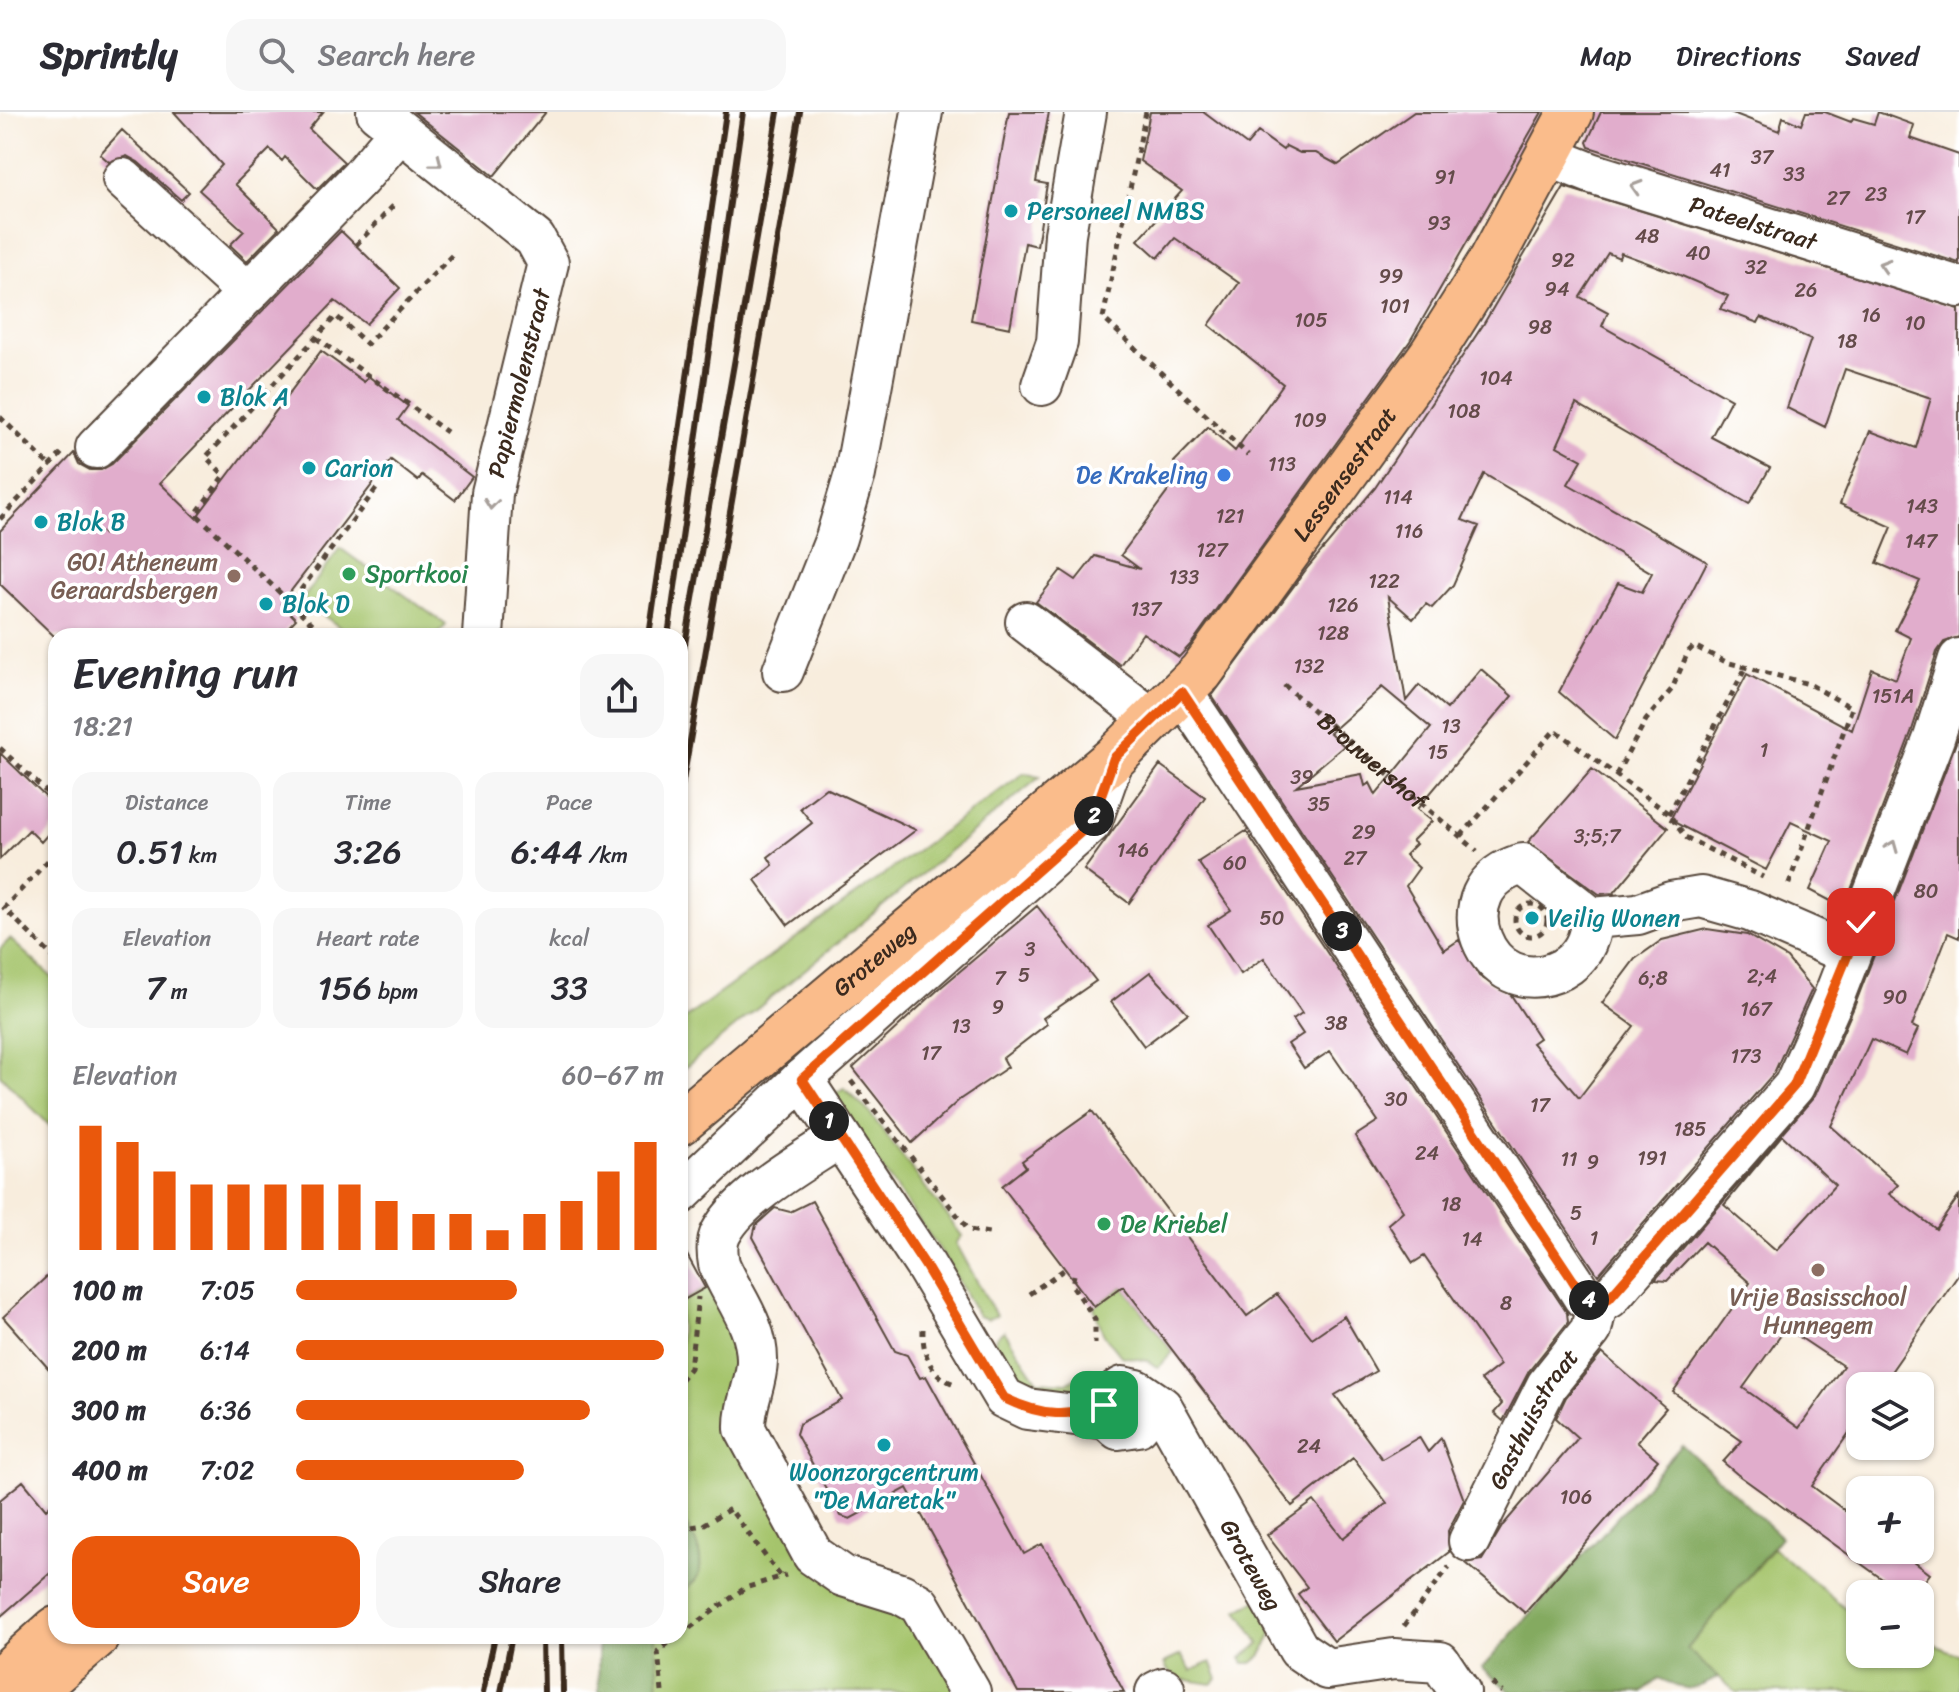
<!DOCTYPE html>
<html lang="en">
<head>
<meta charset="utf-8">
<style>
	body { margin:0; font-family:Sriracha,sans-serif; background:#f7f7f7; color:#2b2b33; height:100vh; display:flex; flex-direction:column; font-size:30px; white-space:nowrap }
	* { box-sizing:border-box; margin:0 }
	p { font-size:26px; color:#7c7c81 }
	.icon { flex:none; width:44px; height:44px; fill:none; stroke:currentColor; stroke-width:2; stroke-linecap:round; stroke-linejoin:round }
	.map { position:relative; flex:1; overflow:hidden }
	.side { position:absolute; left:48px; top:516px; width:640px; height:1016px; display:flex; flex-direction:column; background:#fff; border-radius:24px; box-shadow:0 2px 6px #0004 }
	.side>* { flex:none }
	.tools { position:absolute; left:1846px; top:1260px; display:grid; gap:16px }
	.tools a { display:grid; place-items:center; width:88px; height:88px; border-radius:16px; background:#fff; box-shadow:0 2px 6px #0004; font-size:40px }
	.pin { position:absolute; display:grid; place-items:center; width:68px; height:68px; color:#fff; margin:-34px; border-radius:16px; box-shadow:0 4px 12px #0006 }
	.km { position:absolute; width:40px; height:40px; margin:-20px; border-radius:50%; background:#222; color:#fff; font-size:22px; line-height:40px; text-align:center }
	.round { display:grid; place-items:center; flex:none; width:84px; height:84px; border-radius:24px; background:#f7f7f7 }
	.headline { display:flex; align-items:center; justify-content:space-between; height:136px; padding:0 24px }
	h1 { font-size:44px; font-weight:600; line-height:60px }
	.metrics { display:grid; grid-template-columns:repeat(3,1fr); gap:12px; height:136px; padding:8px 24px }
	.metrics div { display:grid; align-content:center; border-radius:20px; background:#f7f7f7; text-align:center }
	.metrics b { font-size:34px; font-weight:600 }
	.metrics small { font-size:22px; font-weight:400 }
	.metrics p { font-size:22px }
	.chart { height:224px; padding:16px 24px }
	.chart p { display:flex; justify-content:space-between }
	.chart svg { width:100%; height:144px; margin-top:8px; stroke:#ea580c; stroke-width:6 }
	.primary-button { display:flex; gap:16px; margin-top:auto; padding:16px 24px }
	.primary-button a { flex:1; height:92px; border-radius:24px; background:#ea580c; color:#fff; font-size:32px; font-weight:600; line-height:92px; text-align:center }
	.primary-button a+a { background:#f7f7f7; color:#2b2b33 }
	ul { padding:0 24px; list-style:none; font-size:26px }
	li { display:grid; grid-template-columns:128px 96px 1fr; align-items:center; height:60px }
	li i { height:20px; border-radius:10px; background:#ea580c }
	header { display:flex; align-items:center; gap:48px; box-sizing:border-box; height:112px; padding:0 40px; background:#fff; border-bottom:2px solid #e1e1e2 }
	header strong { font-size:38px }
	nav { display:flex; gap:44px; margin-inline-start:auto; font-size:28px }
	.search { width:560px; height:72px; background:#f7f7f7; display:flex; align-items:center; gap:20px; box-sizing:border-box; padding:0 28px; border-radius:24px; color:#7c7c81; font-size:30px }
	.map>svg:first-child { display:block }
	.green { fill:#a5c46c; stroke:#707745; stroke-width:2 }
	.forest { fill:#84aa60; stroke:#606a3f; stroke-width:2 }
	.building { fill:#e1adcc; fill-rule:evenodd }
	.lines { fill:none; stroke-linecap:round; stroke-linejoin:round }
	.minor-casing { stroke:#57473b; stroke-width:44 }
	.major-casing { stroke:#57473b; stroke-width:48 }
	.path { stroke:#57473b; stroke-width:5; stroke-dasharray:6 6; stroke-linecap:butt }
	.minor { stroke:#fff; stroke-width:40 }
	.major { stroke:#fabc8b; stroke-width:44 }
	.rail { stroke:#3b2a1e; stroke-width:6 }
	.oneway { stroke:#a79f9a }
	.route-casing { stroke:#fff; stroke-width:16 }
	.route { stroke:#ea580c; stroke-width:10 }
	.culture-dot { fill:#0f9aa8; stroke:#fff; stroke-width:3 }
	.shop-dot { fill:#3f7fe0; stroke:#fff; stroke-width:3 }
	.leisure-dot { fill:#2e9e5b; stroke:#fff; stroke-width:3 }
	.education-dot { fill:#8d6e63; stroke:#fff; stroke-width:3 }
	.labels { text-anchor:middle; dominant-baseline:central; stroke-width:7; stroke-linejoin:round; paint-order:stroke }
	.number-label { font-size:20px; fill:#644b4a }
	.culture-label { font-size:24px; fill:#0d838f; stroke:#fff; text-anchor:start }
	.street-label { font-size:24px; fill:#3b2a1e; stroke:#fff }
	.shop-label { font-size:24px; fill:#366cbe; stroke:#fff; text-anchor:end }
	.education-label { font-size:24px; fill:#785e54; stroke:#fff; text-anchor:end }
	.leisure-label { font-size:24px; fill:#27864d; stroke:#fff; text-anchor:start }
</style>
</head>
<body>
<header>
<strong>Sprintly</strong>
<div class="search"><svg class="icon" aria-label="search" viewBox="0 0 24 24"><circle cx="10" cy="10" r="6"/><path d="M15 15l6 6"/></svg>Search here</div>
<nav><a>Map</a><a>Directions</a><a>Saved</a></nav>
</header>
<div class="map">
<svg width="1959" height="1580" viewBox="0 0 1959 1580">
	<rect width="100%" height="100%" fill="#fff"/>
	<filter id="ink" filterUnits="userSpaceOnUse"><feTurbulence type="fractalNoise" baseFrequency=".0125" numOctaves="2"/><feDisplacementMap in="SourceGraphic" scale="16" xChannelSelector="R" yChannelSelector="G"/><feConvolveMatrix kernelMatrix="1 2 1 2 8 2 1 2 1" color-interpolation-filters="sRGB"/></filter>
	<filter id="wash" filterUnits="userSpaceOnUse"><feTurbulence type="fractalNoise" baseFrequency=".006" numOctaves="4" result="noise"/><feDisplacementMap in="SourceGraphic" scale="32" xChannelSelector="R" yChannelSelector="G"/><feGaussianBlur stdDeviation="1.8" result="paint"/><feColorMatrix in="noise" values="0 0 0 0 0 0 0 0 0 0 0 0 0 0 0 0 0 1.4 0 .05"/><feComposite in="paint" operator="in"/></filter>
	<g filter="url(#wash)">
		<rect width="100%" height="100%" fill="#f8eddd"/>
		<!-- green -->
		<path class="green" d="M 340,436 L 446,513 L 437,524 L 352,524 L 302,488 Z
			M 1024,661 L 1040,665 L 680,960 L 680,910 Z
			M 10,827 L 56,869 L 56,1020 L 0,963 L 0,837 Z
			M 844,976 L 868,999 L 962,1124 L 956,1131 L 996,1204 L 987,1207 L 978,1204 L 945,1145 L 844,1003 L 836,981 Z
			M 719,1169 L 748,1223 L 744,1278 L 807,1447 L 899,1488 L 962,1580 L 599,1580 L 598,1524 L 680,1524 L 680,1188 L 682,1190 Z
			M 1123,1174 L 1173,1240 L 1158,1256 L 1148,1249 L 1121,1244 L 1103,1221 L 1094,1195 Z
			M 1004,1219 L 1038,1269 L 1067,1271 L 1089,1256 L 1096,1258 L 1096,1271 C 1040,1297 1021,1287 994,1232 L 996,1225 Z
			M 1773,1436 L 1849,1499 L 1860,1503 L 1860,1542 L 1920,1542 L 1920,1527 L 1959,1543 L 1959,1580 L 1736,1580 L 1686,1537 Z
			M 1258,1488 L 1272,1520 L 1262,1543 L 1252,1551 L 1244,1551 L 1241,1546 L 1260,1532 L 1238,1498 Z
			M 1181,1543 L 1191,1559 L 1211,1550 L 1218,1567 L 1212,1572 L 1181,1567 L 1168,1559 L 1164,1551 Z"/>
		<!-- forest -->
		<path class="forest" d="M 1682,1333 L 1781,1425 L 1687,1537 L 1718,1565 C 1695,1580 1683,1580 1659,1566 L 1642,1580 L 1511,1580 L 1482,1556 Z
			M 680,1406 C 693,1420 708,1449 696,1468 C 693,1473 684,1477 680,1481 Z
			M 598,1524 L 656,1524 L 659,1580 L 599,1580 Z"/>
		<g id="blocks">
			<!-- building -->
			<path class="building" d="M 174,0 L 323,0 L 309,17 L 344,50 L 317,77 L 285,45 L 282,49 L 270,37 L 235,72 L 279,116 L 247,149 L 230,133 L 244,119 L 199,78 L 222,53 Z
				M 414,0 L 546,0 L 494,64 Z
				M 1009,0 L 1049,0 L 1036,70 L 1047,72 L 1037,134 L 1025,131 L 1010,216 L 971,208 Z
				M 1150,0 L 1203,0 L 1247,33 L 1258,20 L 1283,38 L 1286,34 L 1300,41 L 1316,41 L 1338,53 L 1414,0 L 1542,0 L 1410,229 L 1191,532 L 1179,545 L 1143,521 L 1120,553 L 1036,490 L 1061,458 L 1076,468 L 1095,444 L 1140,457 L 1121,443 L 1183,359 L 1174,350 L 1208,315 L 1235,339 L 1283,272 L 1209,213 L 1239,171 L 1175,126 L 1158,146 L 1138,128 L 1182,79 L 1140,49 Z
				M 1601,0 L 1730,0 L 1779,19 L 1783,5 L 1801,13 L 1806,0 L 1825,0 L 1851,10 L 1853,6 L 1874,12 L 1878,0 L 1914,13 L 1910,26 L 1959,43 L 1959,151 L 1589,35 L 1587,30 Z
				M 122,18 L 189,80 L 181,88 L 138,50 L 127,44 L 109,50 L 100,42 Z
				M 1564,75 L 1959,197 L 1959,525 L 1944,530 L 1937,540 L 1912,618 L 1844,796 L 1810,778 L 1832,729 L 1791,710 L 1766,758 L 1670,708 L 1747,562 L 1852,618 L 1872,557 L 1896,567 L 1911,526 L 1895,518 L 1920,469 L 1877,451 L 1892,415 L 1840,392 L 1870,319 L 1916,336 L 1931,286 L 1845,257 L 1825,315 L 1787,296 L 1811,227 L 1761,205 L 1758,211 L 1721,197 L 1728,184 L 1675,161 L 1621,141 L 1619,146 L 1608,141 L 1580,185 L 1608,200 L 1602,214 L 1731,287 L 1711,325 L 1770,356 L 1749,392 L 1576,292 L 1557,334 L 1582,348 L 1568,372 L 1707,450 L 1615,628 L 1559,580 L 1618,471 L 1642,480 L 1652,461 L 1484,362 L 1462,408 L 1479,414 L 1453,473 L 1432,496 L 1426,492 L 1413,507 L 1388,485 L 1406,589 L 1419,573 L 1447,597 L 1481,557 L 1512,584 L 1417,697 L 1432,709 L 1412,729 L 1416,732 L 1405,743 L 1419,756 L 1406,774 L 1444,838 L 1459,828 L 1479,864 L 1511,883 L 1539,926 L 1532,931 L 1579,986 L 1634,914 L 1602,891 L 1635,847 L 1662,828 L 1707,817 L 1747,823 L 1787,846 L 1812,877 L 1774,961 L 1598,1163 L 1212,584 L 1308,455 L 1375,376 L 1483,213 ZM 1382,575 L 1431,616 L 1376,683 L 1370,671 L 1365,674 L 1362,662 L 1296,674 L 1344,634 L 1330,621 Z
				M 341,119 L 400,176 L 366,212 L 335,189 L 160,371 L 196,406 L 321,239 L 364,270 L 368,264 L 408,294 L 398,308 L 472,365 L 455,388 L 422,363 L 418,369 L 391,348 L 281,492 L 296,507 L 280,524 L 54,524 L 0,472 L 0,419 L 74,341 L 79,352 L 90,358 L 101,358 L 112,352 Z
				M 1959,623 L 1959,826 L 1948,821 L 1912,914 L 1918,917 L 1906,943 L 1871,927 L 1831,1014 L 1898,1073 L 1889,1082 L 1936,1117 L 1959,1084 L 1959,1162 L 1881,1274 L 1860,1274 L 1860,1305 L 1812,1374 L 1860,1410 L 1860,1438 L 1898,1438 L 1930,1462 L 1914,1482 L 1903,1482 L 1737,1362 L 1723,1350 L 1742,1329 L 1673,1280 L 1750,1171 L 1704,1130 L 1667,1169 L 1655,1168 L 1815,984 L 1854,895 ZM 1782,1023 L 1835,1073 L 1776,1138 L 1724,1093 ZM 1786,1216 L 1843,1254 L 1799,1316 L 1743,1276 Z
				M 0,641 L 56,695 L 56,713 L 41,730 L 29,718 L 0,747 Z
				M 1160,653 L 1205,685 L 1129,791 L 1084,758 Z
				M 1592,657 L 1668,716 L 1614,781 L 1599,782 L 1528,730 Z
				M 826,676 L 916,718 L 788,813 L 755,768 L 773,753 L 768,745 L 812,711 L 800,696 Z
				M 1246,719 L 1567,1201 L 1568,1210 L 1529,1259 L 1503,1309 L 1494,1301 L 1502,1292 L 1481,1268 L 1500,1253 L 1424,1144 L 1413,1151 L 1388,1112 L 1403,1099 L 1355,1024 L 1378,1009 L 1330,939 L 1304,956 L 1288,932 L 1303,922 L 1293,907 L 1302,901 L 1264,846 L 1241,862 L 1208,813 L 1231,798 L 1198,750 Z
				M 1037,794 L 1096,869 L 1043,906 L 1047,912 L 1003,946 L 1008,955 L 959,988 L 912,1031 L 853,956 L 940,876 Z
				M 1150,860 L 1188,901 L 1144,934 L 1111,890 Z
				M 1092,999 L 1247,1204 L 1277,1182 L 1312,1226 L 1344,1204 L 1376,1259 L 1335,1283 L 1382,1347 L 1419,1325 L 1428,1340 L 1441,1326 L 1464,1388 L 1448,1419 L 1449,1440 L 1334,1529 L 1298,1482 L 1307,1475 L 1267,1423 L 1314,1389 L 1343,1426 L 1387,1391 L 1353,1346 L 1292,1394 L 1123,1174 L 1094,1195 L 1002,1074 L 1026,1055 L 1022,1049 Z
				M 812,1089 L 895,1239 L 907,1243 L 920,1266 L 926,1264 L 1024,1442 L 1042,1432 L 1061,1462 L 1124,1580 L 1018,1580 L 907,1376 L 850,1407 L 841,1404 L 796,1322 L 799,1312 L 842,1288 L 753,1125 L 756,1113 L 775,1096 L 790,1100 Z
				M 680,1130 L 705,1176 L 680,1190 Z
				M 56,1156 L 56,1265 L 3,1205 Z
				M 1602,1241 L 1666,1296 L 1637,1330 L 1658,1348 L 1525,1501 L 1466,1451 L 1482,1448 L 1503,1413 L 1578,1326 L 1556,1306 L 1566,1285 Z
				M 23,1369 L 46,1397 L 56,1388 L 56,1456 L 0,1505 L 0,1388 Z"/>
		</g>
	</g>
	<g filter="url(#ink)">
		<use href="#blocks" fill-opacity="0" stroke="#57473b" stroke-width="2"/>
		<g class="lines">
			<!-- minor casing -->
			<g class="minor-casing">
				<g id="minor">
					<path d="M 377,0 L 535,127 L 548,151 L 492,381 L 483,524"/>
					<path id="s2" d="M 1548,44 L 1591,61 L 1959,175"/>
					<path d="M 123,67 L 248,181"/>
					<path d="M 1042,273 L 1057,230 L 1065,122 L 1086,0"/>
					<path d="M 96,336 L 360,66 L 399,20"/>
					<path d="M 1026,510 L 1152,607"/>
					<path d="M 783,559 L 836,426 L 855,362 L 922,0"/>
					<path d="M 1182,580 L 1572,1167 L 1584,1186 L 1597,1192"/>
					<path d="M 1523,752 L 1592,806 C 1590,828 1582,846 1562,857 C 1485,896 1438,773 1523,752 Z"/>
					<path d="M 1592,806 L 1638,802 L 1671,790 L 1701,785 L 1750,799 L 1849,842"/>
					<path d="M 802,967 L 925,1153 L 1004,1286 L 1027,1297 L 1107,1307"/>
					<path d="M 840,1025 C 805,1049 741,1083 721,1121 C 716,1130 717,1141 719,1152 C 732,1184 758,1213 757,1250 C 756,1274 744,1293 745,1317 L 813,1443 L 843,1464 L 901,1482 L 919,1492 L 970,1580"/>
					<path d="M 680,1082 L 802,967 L 1091,711 L 1114,646"/>
					<path d="M 1597,1192 L 1609,1186 L 1794,974 L 1833,887 L 1934,626 L 1959,547"/>
					<path id="s3" d="M 1143,1283 L 1147,1303 L 1138,1314 L 1118,1317 L 1107,1307 L 1107,1286 L 1123,1275 L 1137,1278 L 1162,1295 L 1299,1538 L 1327,1557 L 1394,1547 L 1440,1550 L 1460,1580"/>
					<path id="s4" d="M 1469,1429 L 1547,1273 L 1591,1218 L 1597,1192"/>
					<path d="M 1156,1580 L 1164,1576"/>
				</g>
			</g>
			<!-- major casing -->
			<g class="major-casing">
				<g id="major">
					<path id="s5" d="M 680,1011 L 1114,646 L 1201,560 L 1431,243 L 1492,147 L 1571,0"/>
					<path d="M 0,1567 L 56,1517"/>
					<path d="M 32,1580 L 97,1524"/>
				</g>
			</g>
			<!-- path -->
			<g class="path">
				<path d="M 1146,0 L 1103,206 L 1248,343"/>
				<path d="M 356,133 L 394,93"/>
				<path d="M 316,226 L 447,320"/>
				<path d="M 0,305 L 51,355"/>
				<path d="M 376,377 L 291,491 L 196,402 L 224,363 L 206,345 L 336,204 L 367,232 L 454,141"/>
				<path d="M 0,407 L 62,341"/>
				<path d="M 102,422 L 103,421"/>
				<path d="M 291,491 L 325,524"/>
				<path id="s1" d="M 1284,573 L 1477,739"/>
				<path d="M 0,636 L 56,689"/>
				<path d="M 1616,663 L 1646,608 L 1672,577 L 1688,540 L 1694,534 L 1726,550 L 1809,572 L 1852,596 L 1787,777"/>
				<path d="M 1669,702 L 1746,555"/>
				<path d="M 1461,724 L 1555,618 L 1669,702 L 1685,725 L 1763,765"/>
				<path d="M 56,740 L 4,796 L 56,848"/>
				<circle cx="1531" cy="808" r="16"/>
				<path d="M 851,969 L 969,1118 L 989,1121"/>
				<path d="M 1074,1163 L 1072,1173 L 1095,1207 L 1095,1232"/>
				<path d="M 1029,1182 L 1065,1157"/>
				<path d="M 923,1217 C 922,1242 931,1266 958,1273"/>
				<path d="M 680,1268 L 690,1256 L 698,1185"/>
				<path d="M 680,1417 L 703,1413 L 730,1397 L 781,1465"/>
				<path d="M 1404,1514 L 1449,1455"/>
				<path d="M 680,1523 L 745,1476 L 786,1463"/>
				<path d="M 1492,1571 L 1502,1580"/>
				<path d="M 662,1580 L 658,1539 L 678,1524"/>
			</g>
			<!-- minor -->
			<use href="#minor" class="minor"/>
			<!-- major -->
			<use href="#major" class="major"/>
			<!-- rail -->
			<path class="rail" d="M 649,524 L 726,0
				M 668,524 L 743,0
				M 680,561 L 778,0
				M 680,686 L 800,0
				M 543,1524 L 544,1580
				M 562,1524 L 563,1580
				M 483,1580 L 495,1524
				M 501,1580 L 512,1524"/>
		</g>
		<!-- one-way arrows -->
		<defs><path id="oneway-chevron" d="M-2-3.5L2.5 0L-2 3.5" fill="none" stroke-width="1.6" stroke-linecap="round" stroke-linejoin="round" transform="scale(2)"/></defs>
		<g class="oneway">
			<use href="#oneway-chevron" transform="translate(437 50) rotate(38)"/>
			<use href="#oneway-chevron" transform="translate(1636 75) rotate(-163)"/>
			<use href="#oneway-chevron" transform="translate(1884 153) rotate(-163)"/>
			<use href="#oneway-chevron" transform="translate(491 392) rotate(96)"/>
			<use href="#oneway-chevron" transform="translate(1892 734) rotate(-68)"/>
		</g>
	</g>
	<g class="lines" filter="url(#ink)">
		<!-- route casing -->
		<g class="route-casing">
			<path id="route" d="M 1104,1293 L 1107,1286 C 1073,1309 1039,1303 1004,1286 L 925,1153 L 802,967 L 1091,711 L 1114,646 L 1182,580 L 1572,1167 L 1584,1186 L 1597,1192 L 1609,1186 L 1794,974 L 1861,810"/>
		</g>
		<!-- route -->
		<use href="#route" class="route"/>
	</g>
	<!-- markers -->
	<g class="culture-dot">
		<circle cx="1011" cy="99" r="8"/>
		<circle cx="204" cy="285" r="8"/>
		<circle cx="309" cy="356" r="8"/>
		<circle cx="41" cy="410" r="8"/>
		<circle cx="266" cy="492" r="8"/>
		<circle cx="1532" cy="806" r="8"/>
		<circle cx="884" cy="1333" r="8"/>
	</g>
	<circle class="shop-dot" cx="1224" cy="363" r="8"/>
	<g class="leisure-dot">
		<circle cx="349" cy="462" r="8"/>
		<circle cx="1104" cy="1112" r="8"/>
	</g>
	<g class="education-dot">
		<circle cx="234" cy="464" r="8"/>
		<circle cx="1818" cy="1158" r="8"/>
	</g>
	<g class="labels">
		<!-- number labels -->
		<g class="number-label">
			<text x="1762" y="45">37</text>
			<text x="1720" y="58">41</text>
			<text x="1794" y="62">33</text>
			<text x="1445" y="65">91</text>
			<text x="1876" y="82">23</text>
			<text x="1838" y="86">27</text>
			<text x="1915" y="105">17</text>
			<text x="1439" y="111">93</text>
			<text x="1647" y="124">48</text>
			<text x="1698" y="141">40</text>
			<text x="1563" y="148">92</text>
			<text x="1756" y="155">32</text>
			<text x="1391" y="164">99</text>
			<text x="1557" y="177">94</text>
			<text x="1806" y="178">26</text>
			<text x="1395" y="194">101</text>
			<text x="1871" y="203">16</text>
			<text x="1311" y="208">105</text>
			<text x="1915" y="211">10</text>
			<text x="1540" y="215">98</text>
			<text x="1847" y="229">18</text>
			<text x="1496" y="266">104</text>
			<text x="1464" y="299">108</text>
			<text x="1310" y="308">109</text>
			<text x="1282" y="352">113</text>
			<text x="1398" y="385">114</text>
			<text x="1922" y="394">143</text>
			<text x="1230" y="404">121</text>
			<text x="1409" y="419">116</text>
			<text x="1921" y="429">147</text>
			<text x="1212" y="438">127</text>
			<text x="1184" y="465">133</text>
			<text x="1384" y="469">122</text>
			<text x="1343" y="493">126</text>
			<text x="1146" y="497">137</text>
			<text x="1333" y="521">128</text>
			<text x="1309" y="554">132</text>
			<text x="1893" y="584">151A</text>
			<text x="1451" y="614">13</text>
			<text x="1764" y="638">1</text>
			<text x="1438" y="640">15</text>
			<text x="1302" y="665">39</text>
			<text x="1319" y="692">35</text>
			<text x="1364" y="720">29</text>
			<text x="1597" y="724">3;5;7</text>
			<text x="1133" y="738">146</text>
			<text x="1355" y="746">27</text>
			<text x="1235" y="751">60</text>
			<text x="1926" y="779">80</text>
			<text x="1272" y="806">50</text>
			<text x="1030" y="837">3</text>
			<text x="1024" y="863">5</text>
			<text x="1762" y="864">2;4</text>
			<text x="1000" y="866">7</text>
			<text x="1653" y="866">6;8</text>
			<text x="1895" y="885">90</text>
			<text x="998" y="895">9</text>
			<text x="1756" y="897">167</text>
			<text x="1336" y="911">38</text>
			<text x="961" y="914">13</text>
			<text x="931" y="941">17</text>
			<text x="1746" y="944">173</text>
			<text x="1396" y="987">30</text>
			<text x="1540" y="993">17</text>
			<text x="1690" y="1017">185</text>
			<text x="1427" y="1041">24</text>
			<text x="1652" y="1046">191</text>
			<text x="1569" y="1047">11</text>
			<text x="1593" y="1050">9</text>
			<text x="1451" y="1092">18</text>
			<text x="1576" y="1101">5</text>
			<text x="1594" y="1126">1</text>
			<text x="1472" y="1127">14</text>
			<text x="1506" y="1191">8</text>
			<text x="1309" y="1334">24</text>
			<text x="1576" y="1385">106</text>
		</g>
		<!-- culture labels -->
		<g class="culture-label">
			<text x="1027" y="99">Personeel NMBS</text>
			<text x="220" y="285">Blok A</text>
			<text x="325" y="356">Carion</text>
			<text x="57" y="410">Blok B</text>
			<text x="282" y="492">Blok D</text>
			<text x="1548" y="806">Veilig Wonen</text>
			<text x="884" y="1360" text-anchor="middle">Woonzorgcentrum<tspan x="884" dy="28">"De Maretak"</tspan></text>
		</g>
		<!-- street labels -->
		<g class="street-label">
			<text stroke="none"><textPath href="#s2" startOffset="216">Pateelstraat</textPath></text>
			<text transform="translate(519 271) rotate(-76)">Papiermolenstraat</text>
			<text stroke="none"><textPath href="#s5" startOffset="934">Lessensestraat</textPath></text>
			<text stroke="none"><textPath href="#s1" startOffset="116">Brouwershof</textPath></text>
			<text stroke="none"><textPath href="#s5" startOffset="254">Groteweg</textPath></text>
			<text stroke="none"><textPath href="#s4" startOffset="138">Gasthuisstraat</textPath></text>
			<text stroke="none"><textPath href="#s3" startOffset="336">Groteweg</textPath></text>
		</g>
		<!-- shop labels -->
		<g class="shop-label">
			<text x="1208" y="363">De Krakeling</text>
		</g>
		<!-- education labels -->
		<g class="education-label">
			<text x="218" y="450">GO! Atheneum<tspan x="218" dy="28">Geraardsbergen</tspan></text>
			<text x="1818" y="1185" text-anchor="middle">Vrije Basisschool<tspan x="1818" dy="28">Hunnegem</tspan></text>
		</g>
		<!-- leisure labels -->
		<g class="leisure-label">
			<text x="365" y="462">Sportkooi</text>
			<text x="1120" y="1112">De Kriebel</text>
		</g>
	</g>
</svg>
<div class="tools">
<a><svg class="icon" aria-label="layers" viewBox="0 0 24 24"><path d="M12 4l9 5-9 5-9-5zM3 14l9 5 9-5"/></svg></a>
<a>+</a>
<a>−</a>
</div>
<div class="pin" style="left:1104px;top:1293px;background:#1e9e55"><svg class="icon" aria-label="arrive" viewBox="0 0 24 24"><path d="M6 21V4h12l-3 4 3 4H6"/></svg></div>
<div class="pin" style="left:1861px;top:810px;background:#d93025"><svg class="icon" aria-label="check" viewBox="0 0 24 24"><path d="M5 12l5 5 9-10"/></svg></div>
<b class="km" style="left:829px;top:1009px">1</b>
<b class="km" style="left:1094px;top:704px">2</b>
<b class="km" style="left:1342px;top:819px">3</b>
<b class="km" style="left:1589px;top:1188px">4</b>
<section class="side">
<div class="headline"><div><h1>Evening run</h1><p>18:21</p></div><a class="round"><svg class="icon" aria-label="share" viewBox="0 0 24 24"><path d="M12 15V3M7 8l5-5 5 5M5 13v7h14v-7"/></svg></a></div>
<div class="metrics">
<div><p>Distance</p><b>0.51<small> km</small></b></div>
<div><p>Time</p><b>3:26</b></div>
<div><p>Pace</p><b>6:44<small> /km</small></b></div>
</div>
<div class="metrics">
<div><p>Elevation</p><b>7<small> m</small></b></div>
<div><p>Heart rate</p><b>156<small> bpm</small></b></div>
<div><p>kcal</p><b>33</b></div>
</div>
<div class="chart"><p><span>Elevation</span>60–67 m</p>
<svg viewBox="0 0 160 44" preserveAspectRatio="none"><path d="M5 44V6M15 44V11M25 44V20M35 44V24M45 44V24M55 44V24M65 44V24M75 44V24M85 44V29M95 44V33M105 44V33M115 44V38M125 44V33M135 44V29M145 44V20M155 44V11"/></svg>
</div>
<ul>
<li><b>100 m</b>7:05<i style="width:60%"></i></li>
<li><b>200 m</b>6:14<i style="width:100%"></i></li>
<li><b>300 m</b>6:36<i style="width:80%"></i></li>
<li><b>400 m</b>7:02<i style="width:62%"></i></li>
</ul>
<div class="primary-button"><a>Save</a><a>Share</a></div>
</section>
</div>
</body>
</html>
